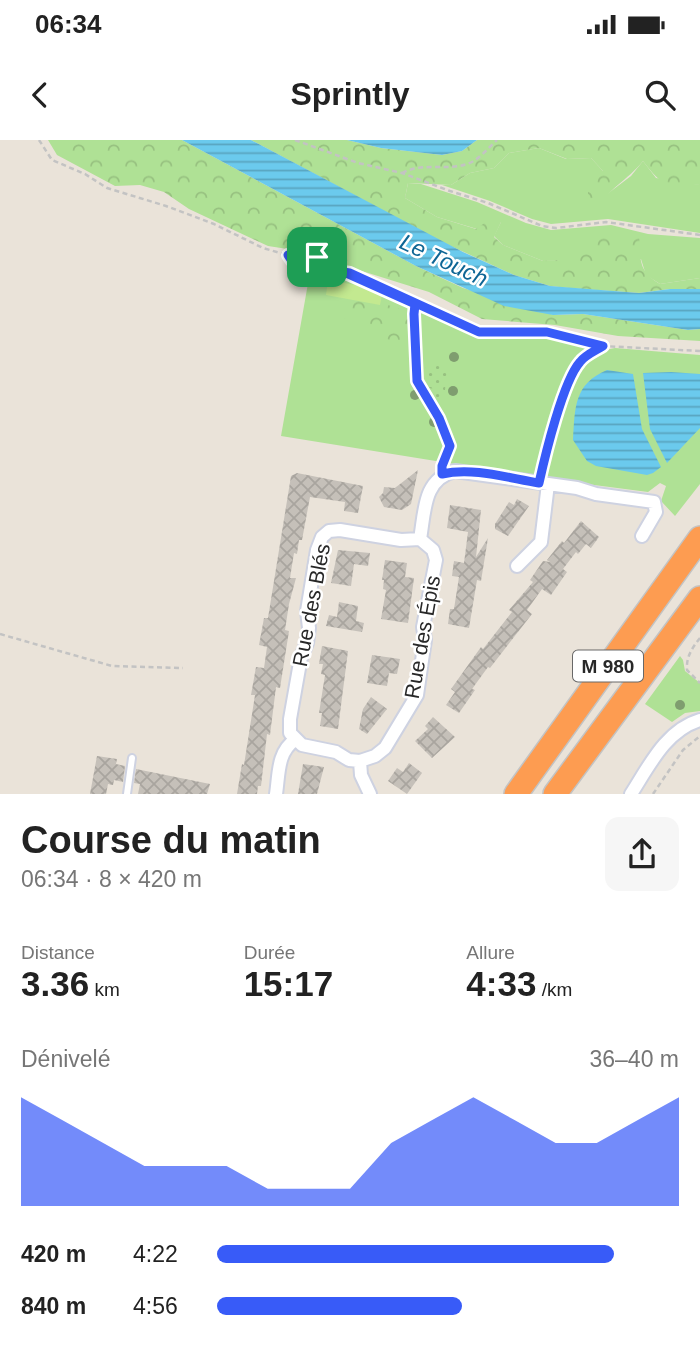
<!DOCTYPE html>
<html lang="fr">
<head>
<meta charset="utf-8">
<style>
	body { margin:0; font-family:Arial,sans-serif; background:#f6f6f6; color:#222; height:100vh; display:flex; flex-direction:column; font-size:26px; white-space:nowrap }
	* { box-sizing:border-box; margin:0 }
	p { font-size:23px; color:#767676 }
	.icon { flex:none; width:38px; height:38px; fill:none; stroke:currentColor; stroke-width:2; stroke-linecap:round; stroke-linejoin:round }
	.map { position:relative; height:654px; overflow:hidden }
	.side { display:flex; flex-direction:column; background:#fff; flex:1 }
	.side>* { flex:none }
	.pin { position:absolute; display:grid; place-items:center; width:60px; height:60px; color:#fff; margin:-30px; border-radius:14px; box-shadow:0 4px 10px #0006 }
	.round { display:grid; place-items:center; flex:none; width:74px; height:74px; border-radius:14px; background:#f6f6f6 }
	.summary { display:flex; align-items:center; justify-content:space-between; height:119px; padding:0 21px }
	h1 { font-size:38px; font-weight:700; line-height:52px }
	.metrics { display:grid; grid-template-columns:repeat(3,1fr); gap:10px; height:119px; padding:7px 21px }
	.metrics div { display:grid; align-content:center }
	.metrics b { font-size:35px; font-weight:700 }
	.metrics small { font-size:19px; font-weight:400 }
	.metrics p { font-size:19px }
	.chart { height:196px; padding:14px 21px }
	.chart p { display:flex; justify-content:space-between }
	.chart svg { width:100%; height:126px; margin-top:7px; fill:#385bf8; opacity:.7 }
	ul { padding:0 21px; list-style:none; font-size:23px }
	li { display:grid; grid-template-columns:112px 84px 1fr; align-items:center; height:52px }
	li i { height:18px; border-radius:9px; background:#385bf8 }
	.status { display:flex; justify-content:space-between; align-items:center; height:49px; padding:0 35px; background:#fff; direction:ltr }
	.status svg { height:19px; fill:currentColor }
	header { display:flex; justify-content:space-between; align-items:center; height:91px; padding:0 21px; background:#fff; font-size:32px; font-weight:700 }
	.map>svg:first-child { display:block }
	.grass { fill:#afe195 }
	.forest { fill:url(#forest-crowns) }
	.park { fill:url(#park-dots) }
	.pitch { fill:#c3e990 }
	.water { fill:url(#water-rules) }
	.building { fill:url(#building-cross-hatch) }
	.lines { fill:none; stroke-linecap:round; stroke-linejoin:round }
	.lane-casing { stroke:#ced2e1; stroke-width:10 }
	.street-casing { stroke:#ced2e1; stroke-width:16 }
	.highway-casing { stroke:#c3c3c3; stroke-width:26 }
	.path { stroke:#c3c3c3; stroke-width:2.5; stroke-dasharray:5 3.5; stroke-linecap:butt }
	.lane { stroke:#fff; stroke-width:6 }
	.street { stroke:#fff; stroke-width:12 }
	.highway { stroke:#fd9c51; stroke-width:23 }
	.tree { fill:#7f9d6f }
	.route-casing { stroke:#fff; stroke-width:14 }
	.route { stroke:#385bf8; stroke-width:9 }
	.labels { text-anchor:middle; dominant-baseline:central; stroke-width:5; stroke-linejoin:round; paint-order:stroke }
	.shield { fill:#fff; stroke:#686868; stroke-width:2 }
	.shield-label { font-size:19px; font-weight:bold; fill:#282828 }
	.street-label { font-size:21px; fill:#282828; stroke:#fff }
	.water-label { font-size:23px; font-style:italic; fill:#0e6695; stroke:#fff }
</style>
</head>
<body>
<div class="status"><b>06:34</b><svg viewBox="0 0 49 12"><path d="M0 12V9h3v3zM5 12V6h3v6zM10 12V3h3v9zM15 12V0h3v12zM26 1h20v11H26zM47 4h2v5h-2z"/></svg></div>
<header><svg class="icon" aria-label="back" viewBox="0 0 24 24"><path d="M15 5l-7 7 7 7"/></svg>Sprintly<svg class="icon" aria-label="search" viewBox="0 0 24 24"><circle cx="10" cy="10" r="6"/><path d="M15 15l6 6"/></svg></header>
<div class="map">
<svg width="700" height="654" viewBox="0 0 700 654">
	<defs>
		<pattern id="forest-crowns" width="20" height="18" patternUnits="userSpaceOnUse" patternTransform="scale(1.75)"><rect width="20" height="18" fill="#afe195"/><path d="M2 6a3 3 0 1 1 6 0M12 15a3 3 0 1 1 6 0" fill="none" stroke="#97c180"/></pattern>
		<pattern id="park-dots" width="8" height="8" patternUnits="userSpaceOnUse" patternTransform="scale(1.75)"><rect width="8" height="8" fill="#afe195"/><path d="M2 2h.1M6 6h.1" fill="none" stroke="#97c180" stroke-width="1.8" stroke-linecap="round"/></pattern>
		<pattern id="water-rules" width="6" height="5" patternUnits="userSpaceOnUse" patternTransform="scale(1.75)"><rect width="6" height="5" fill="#6bcaed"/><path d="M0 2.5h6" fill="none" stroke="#58a4c0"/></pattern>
		<pattern id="building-cross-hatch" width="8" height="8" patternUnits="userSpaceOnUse" patternTransform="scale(1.75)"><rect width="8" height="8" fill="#c5c0b9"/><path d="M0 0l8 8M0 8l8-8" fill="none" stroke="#a9a59f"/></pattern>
	</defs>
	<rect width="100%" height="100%" fill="#eae3d9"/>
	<!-- grass -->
	<path class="grass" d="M 539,8 L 566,19 L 591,18 L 603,31 L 602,58 L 631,36 L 643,21 L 656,38 L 700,45 L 700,93 L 608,79 L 551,84 L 532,79 L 490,61 L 442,45 L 451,45 L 470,33 L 494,28 L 509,13 Z
		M 408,43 L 421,44 L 477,62 L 526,83 L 551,90 L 611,85 L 648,94 L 700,98 L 700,138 L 660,144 L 646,135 L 641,119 L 543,121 L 503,105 L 494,96 L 501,82 L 477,89 L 437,77 L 405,58 Z
		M 302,117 L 310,117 L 332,130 L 377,147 L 468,191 L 487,195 L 566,199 L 595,205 L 605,210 L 615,208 L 700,215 L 700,344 L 675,376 L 661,361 L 666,346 L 660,343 L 648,352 L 548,339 L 281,296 L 310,132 Z
		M 680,516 L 683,520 L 685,531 L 700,543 L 700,571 L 685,573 L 672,582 L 645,564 Z"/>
	<!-- forest -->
	<path class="forest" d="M 48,0 L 182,0 L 416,126 L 463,148 L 554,175 L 583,174 L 688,190 L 700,189 L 700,201 L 618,196 L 555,185 L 482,179 L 429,152 L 349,127 L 327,118 L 309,107 L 294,110 L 268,106 L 189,69 L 164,52 L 140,45 L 115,46 L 57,15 Z
		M 251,0 L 347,0 L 381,8 L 442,15 L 462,11 L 477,0 L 700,0 L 700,45 C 667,44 665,50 643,21 C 628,40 606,50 596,71 L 588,72 L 588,51 L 603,31 L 591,18 L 567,19 L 539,8 L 509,13 L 494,28 L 470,33 L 451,45 L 408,43 L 405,58 L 437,77 L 476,89 L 497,74 L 501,82 L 494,97 L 503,105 L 543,121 L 579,119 C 599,95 607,87 639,94 C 641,120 637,130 660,144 L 700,138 L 700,149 L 670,149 L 639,153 L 569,148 L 550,146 L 514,135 L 442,102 Z
		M 360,157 L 398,168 L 418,181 L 420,199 L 404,206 L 363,189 L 341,176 L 340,161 Z"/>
	<!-- park -->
	<path class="park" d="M 426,223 L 448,225 L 445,250 L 442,250 L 441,261 L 434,260 L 435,249 L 423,247 Z"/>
	<!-- pitch -->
	<path class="pitch" d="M 328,140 L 383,150 L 380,165 L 326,155 Z"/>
	<!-- water -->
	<path class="water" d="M 182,0 L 251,0 L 463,112 L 514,135 L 550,146 L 639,153 L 670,149 L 700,149 L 700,189 L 688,190 L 583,174 L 553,175 L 504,166 L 416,126 Z
		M 347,0 L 477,0 L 462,11 L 442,15 L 381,8 Z
		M 607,230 L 633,234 L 642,289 L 661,327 L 653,333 L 647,335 L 596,326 L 587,321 L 573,300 C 575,267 574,244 607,230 Z
		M 671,232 L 700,234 L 700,288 L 667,323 L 650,289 L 643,233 Z"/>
	<!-- building -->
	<path class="building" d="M 418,330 L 411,364 L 402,370 L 384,367 L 379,357 L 383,353 L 384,347 L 395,348 Z
		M 297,333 L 363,346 L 358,373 L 344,371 L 345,362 L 310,357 L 302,400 L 299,400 L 297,414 L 294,413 L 290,438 L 296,438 L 289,464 L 285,490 L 289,491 L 280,548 L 276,547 L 270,595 L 267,594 L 261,646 L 258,646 L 257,654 L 237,654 L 242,624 L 244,625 L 255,555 L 251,555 L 256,527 L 264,528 L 267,507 L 259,505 L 264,478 L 268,478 L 291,336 Z
		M 517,359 L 529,366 L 508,396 L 495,389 L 495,384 L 509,362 L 514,365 Z
		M 450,365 L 481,370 L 476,417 L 488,398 L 481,441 L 477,440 L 469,488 L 448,484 L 450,469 L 454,469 L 459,437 L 452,436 L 454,421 L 464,423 L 468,392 L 447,388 Z
		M 581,381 L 599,397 L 591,408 L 586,404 L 578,414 L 576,412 L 563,429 L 567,432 L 551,455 L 542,449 L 527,470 L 532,474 L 490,528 L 488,527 L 472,549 L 475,550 L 459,573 L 446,565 L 455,552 L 451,549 L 481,507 L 483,509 L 512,472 L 509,470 L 533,442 L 530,440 L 543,421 L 550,422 L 547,420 L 562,401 L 564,403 Z
		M 338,410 L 370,413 L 368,426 L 354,424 L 351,446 L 331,443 Z
		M 385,420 L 407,423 L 405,437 L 414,438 L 408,483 L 381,479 L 386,450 L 383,449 L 384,440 L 382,440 Z
		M 339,462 L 358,466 L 356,481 L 364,483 L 362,492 L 326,486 L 329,475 L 337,477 Z
		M 322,506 L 348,511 L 338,589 L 320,586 L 322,573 L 319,573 L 325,535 L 321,534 L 323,524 L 319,524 Z
		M 372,515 L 400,519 L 397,534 L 389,533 L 387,546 L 367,543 Z
		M 371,557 L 387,569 L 367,594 L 359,589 L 363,569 Z
		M 433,577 L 455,597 L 432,618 L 415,601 L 428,589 L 425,586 Z
		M 97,616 L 117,619 L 116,624 L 125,626 L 123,642 L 114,640 L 113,645 L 108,644 L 106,654 L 90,654 Z
		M 409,623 L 422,633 L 407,654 L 388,641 L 397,628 L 403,632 Z
		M 303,624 L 324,627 L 317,654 L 298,654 Z
		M 136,629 L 210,644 L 207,654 L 138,654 L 140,644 L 134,643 Z"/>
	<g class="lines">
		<!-- lane casing -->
		<g class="lane-casing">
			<path id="lane" d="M 127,654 L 132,618"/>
		</g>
		<!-- street casing -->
		<g class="street-casing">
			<path id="street" d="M 340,390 L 401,400 L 420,399 L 433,410 L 436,420 L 423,487 L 425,500 L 417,555 L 385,608 L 375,616 L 360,621 L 349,620 L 336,612 L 302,605 L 290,593 L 290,579 L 301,517 L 307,503 L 309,488 L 307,471 L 317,410 L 322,397 L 329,391 Z
				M 420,399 C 425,371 423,339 455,331 L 577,348 L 596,354 L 654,362 L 656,372 L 642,396
				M 517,426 L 541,402 L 548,344
				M 360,621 L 361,635 L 370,654
				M 276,654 C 279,635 277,612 295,600
				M 631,654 C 649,626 666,590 700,580"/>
		</g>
		<!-- highway casing -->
		<g class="highway-casing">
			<path id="highway" d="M 516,654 L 700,398
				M 555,654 L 700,458"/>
		</g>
		<!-- path -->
		<path class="path" d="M 39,0 L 52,20 L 85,34 L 107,48 L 166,66 L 214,84 L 263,108 L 287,115 L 306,114 L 317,117 L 328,125 L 479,192 L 547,192 L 603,206 L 700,211
			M 295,0 L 358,23 L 402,33 L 450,51 L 488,63 L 542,86 L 556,88 L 606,82 L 700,95
			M 402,33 C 422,22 446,31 467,24 C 478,21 489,7 497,0
			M 287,115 C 299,129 330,130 347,132
			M 415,164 L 414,174 L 417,206 L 417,241 L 439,278 L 450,306 L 443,322
			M 542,330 L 571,235 L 581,220 L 603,206
			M 0,494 L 112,526 L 183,528
			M 700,498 C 692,508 686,517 687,530 L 700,543
			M 653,654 L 683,610 L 700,596"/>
		<!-- lane -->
		<use href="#lane" class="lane"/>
		<!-- street -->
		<use href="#street" class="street"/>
		<!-- highway -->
		<use href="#highway" class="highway"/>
	</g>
	<!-- trees -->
	<g class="tree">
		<circle cx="454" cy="217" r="5"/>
		<circle cx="453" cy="251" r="5"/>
		<circle cx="415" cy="255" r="5"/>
		<circle cx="434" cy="282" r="5"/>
		<circle cx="680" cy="565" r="5"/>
	</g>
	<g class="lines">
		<!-- route casing -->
		<g class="route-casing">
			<path id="route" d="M 317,117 L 328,125 L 415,164 L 414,174 L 417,241 L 439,278 L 450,306 L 442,326 L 442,334 C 473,327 508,338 539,343 C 545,316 563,241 580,222 C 585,215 595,211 603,206 L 547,192 L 479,192 L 350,133 L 321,129 L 292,121 L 288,115 L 306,114 L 317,117"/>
		</g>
		<!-- route -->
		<use href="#route" class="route"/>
	</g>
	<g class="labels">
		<!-- shield labels -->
		<rect class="shield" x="573" y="510.5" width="70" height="31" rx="5"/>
		<g class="shield-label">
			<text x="608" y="526">M 980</text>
		</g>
		<!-- street labels -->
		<g class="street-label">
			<text transform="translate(311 465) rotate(-79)">Rue des Blés</text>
			<text transform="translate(422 497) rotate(-80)">Rue des Épis</text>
		</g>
		<!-- water labels -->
		<g class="water-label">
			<text transform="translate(444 120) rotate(25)">Le Touch</text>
		</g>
	</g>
</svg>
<div class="pin" style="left:317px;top:117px;background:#1e9e55"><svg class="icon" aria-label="arrive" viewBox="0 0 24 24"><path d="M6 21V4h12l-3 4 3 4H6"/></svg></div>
</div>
<section class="side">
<div class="summary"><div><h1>Course du matin</h1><p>06:34 · 8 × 420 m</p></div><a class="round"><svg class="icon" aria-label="share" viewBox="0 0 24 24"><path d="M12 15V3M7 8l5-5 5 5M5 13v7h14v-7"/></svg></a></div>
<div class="metrics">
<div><p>Distance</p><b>3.36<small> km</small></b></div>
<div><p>Durée</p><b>15:17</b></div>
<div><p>Allure</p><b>4:33<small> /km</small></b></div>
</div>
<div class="chart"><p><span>Dénivelé</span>36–40 m</p>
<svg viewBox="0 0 160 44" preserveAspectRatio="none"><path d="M0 44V6L10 14L20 22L30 30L40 30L50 30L60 38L70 38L80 38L90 22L100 14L110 6L120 14L130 22L140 22L150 14L160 6V44z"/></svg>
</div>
<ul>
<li><b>420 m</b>4:22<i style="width:86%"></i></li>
<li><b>840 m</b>4:56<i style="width:53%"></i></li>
</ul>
</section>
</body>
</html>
